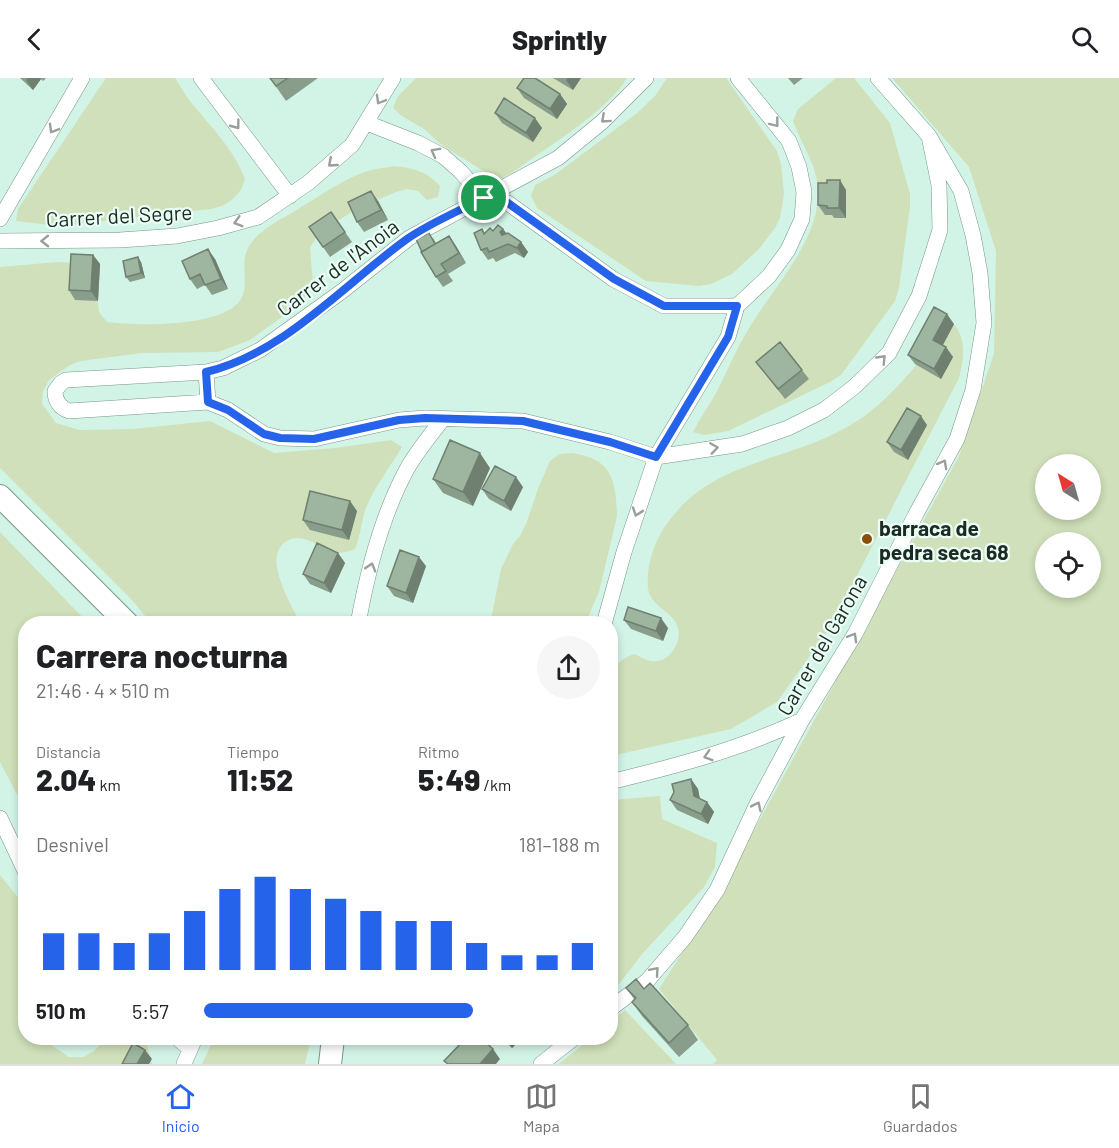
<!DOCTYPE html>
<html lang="es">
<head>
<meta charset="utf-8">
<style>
	body { margin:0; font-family:Barlow,sans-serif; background:#f6f6f6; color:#202124; height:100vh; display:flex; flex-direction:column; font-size:22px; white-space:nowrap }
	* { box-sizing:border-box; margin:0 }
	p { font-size:20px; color:#757577 }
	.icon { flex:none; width:33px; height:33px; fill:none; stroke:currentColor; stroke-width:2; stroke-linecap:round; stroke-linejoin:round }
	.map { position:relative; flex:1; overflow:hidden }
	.sheet { position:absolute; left:18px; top:538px; width:600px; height:429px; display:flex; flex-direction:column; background:#fff; border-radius:24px; box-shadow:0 3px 9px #0003 }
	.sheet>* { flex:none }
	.needle { width:39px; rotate:323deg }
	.controls { position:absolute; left:1035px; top:376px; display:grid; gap:12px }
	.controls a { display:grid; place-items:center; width:66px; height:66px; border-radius:50%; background:#fff; box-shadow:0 3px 9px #0003; font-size:30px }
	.pin { position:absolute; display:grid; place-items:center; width:51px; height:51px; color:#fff; margin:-26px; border:3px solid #fff; border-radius:50%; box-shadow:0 2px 6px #0007 }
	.round { display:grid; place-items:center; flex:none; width:63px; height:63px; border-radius:32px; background:#f6f6f6 }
	.summary { display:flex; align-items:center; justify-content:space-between; height:102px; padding:0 18px }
	h1 { font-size:33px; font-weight:800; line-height:45px }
	.metrics { display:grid; grid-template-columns:repeat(3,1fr); gap:9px; height:102px; padding:6px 18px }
	.metrics div { display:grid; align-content:center }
	.metrics b { font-size:30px; font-weight:800 }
	.metrics small { font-size:16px; font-weight:400 }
	.metrics p { font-size:16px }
	.chart { height:168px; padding:12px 18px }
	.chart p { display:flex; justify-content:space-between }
	.chart svg { width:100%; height:108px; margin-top:6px; stroke:#2563eb; stroke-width:6 }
	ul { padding:0 18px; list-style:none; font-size:20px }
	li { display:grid; grid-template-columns:96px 72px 1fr; align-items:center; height:45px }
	li i { height:15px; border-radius:8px; background:#2563eb }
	header { display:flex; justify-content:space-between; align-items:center; height:78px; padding:0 18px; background:#fff; font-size:27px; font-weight:800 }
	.dock { display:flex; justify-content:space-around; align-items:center; height:84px; border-top:2px solid #e0e0e0; background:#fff; font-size:16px; color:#757577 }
	.dock a { display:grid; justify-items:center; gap:3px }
	.dock .current { color:#2563eb }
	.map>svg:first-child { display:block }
	.green { fill:#d0e0ba; fill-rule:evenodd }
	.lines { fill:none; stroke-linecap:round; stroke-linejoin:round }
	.street-casing { stroke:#779689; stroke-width:16 }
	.secondary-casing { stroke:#779689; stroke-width:24 }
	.street { stroke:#fff; stroke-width:15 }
	.secondary { stroke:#fff; stroke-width:22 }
	.wall { fill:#889d8a }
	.shaded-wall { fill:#6f7f70 }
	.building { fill:#9eb6a0; stroke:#6f7f70; stroke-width:1.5 }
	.oneway { stroke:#999f9c }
	.route-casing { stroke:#fff; stroke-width:12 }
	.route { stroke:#2563eb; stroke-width:8 }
	.poi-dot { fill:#8a4f09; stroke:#eafef5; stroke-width:2 }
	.labels { text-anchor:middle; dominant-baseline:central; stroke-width:4.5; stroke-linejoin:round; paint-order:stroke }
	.street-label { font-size:21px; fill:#1c2924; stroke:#eafef5 }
	.poi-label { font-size:21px; font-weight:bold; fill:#1c2924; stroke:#eafef5; text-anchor:start }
</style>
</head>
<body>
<header><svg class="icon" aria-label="back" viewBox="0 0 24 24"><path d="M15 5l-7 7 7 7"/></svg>Sprintly<svg class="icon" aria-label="search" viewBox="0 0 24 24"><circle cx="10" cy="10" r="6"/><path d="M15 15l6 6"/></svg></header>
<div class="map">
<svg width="1119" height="986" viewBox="0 0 1119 986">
	<rect width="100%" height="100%" fill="#d2f4e6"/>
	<!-- green -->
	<path class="green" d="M 106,0 L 175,0 C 181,9 186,19 194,28 C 213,51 234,72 245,101 L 241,112 L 232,122 L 222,128 L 211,131 L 57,148 L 16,143 L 18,131 Z
		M 416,0 L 627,0 C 610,29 559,62 530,82 C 520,89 510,97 498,102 L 443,68 L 424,51 L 402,38 L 393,30 L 398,18 Z
		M 667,0 L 726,0 L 777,73 L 781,86 L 784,116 L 780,140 L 775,150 L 760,170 L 732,196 L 711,206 L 699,208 L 646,203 L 537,130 L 531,118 L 535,107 L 556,96 L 637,35 L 655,18 Z
		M 836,0 L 854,0 L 890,45 L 910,116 L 910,129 L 899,210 L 895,223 L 841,297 L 830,304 L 728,353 L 704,357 L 693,354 C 700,340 709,328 716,315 C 726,296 734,276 745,257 C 769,213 820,165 818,112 C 817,86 801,66 793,43 L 798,31 Z
		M 892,0 L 1119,0 L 1119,986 L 713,986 L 717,982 L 659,911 L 714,825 L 959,378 L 994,276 L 996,173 L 969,89 ZM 1046,387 L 1090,387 L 1090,432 L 1046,432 ZM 1046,465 L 1090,465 L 1090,510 L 1046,510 Z
		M 394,88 C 412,90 427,93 440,108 L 438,119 L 427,122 L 418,113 L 407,111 L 396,114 L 360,129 L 326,150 L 316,160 L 310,170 L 313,206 L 300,226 L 250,262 L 218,274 L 142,275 L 81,283 L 70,287 L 49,302 L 43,313 L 42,326 L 56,345 L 80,352 L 133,351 L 210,343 L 274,375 L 335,370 L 391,362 L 402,369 C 390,389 375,408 366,430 C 361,443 361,457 355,471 C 328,483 321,462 298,460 C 291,460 285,463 281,468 C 266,485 292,529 301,546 L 152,546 L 131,521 L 0,390 L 0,189 L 58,184 L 71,185 L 96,206 L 99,234 L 107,244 C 137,248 227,250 242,219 C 249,204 240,185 248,170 C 258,151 281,142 298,131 C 320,118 339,104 362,95 C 372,91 383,90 394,88 Z
		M 952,244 C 967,259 964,281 959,300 L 831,548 L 777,624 L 731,651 L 611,678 L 610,601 C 614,587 621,581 634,576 C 639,578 645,582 651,583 C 668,586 682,566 678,550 C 674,534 650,528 648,511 C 646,487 654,462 669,443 C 713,382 786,384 847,349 C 892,324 918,283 952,244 Z
		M 572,375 C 612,381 616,401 617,438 L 599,514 L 585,546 L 490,546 L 501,491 L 513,466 L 520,458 L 526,446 L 539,408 L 550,383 L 560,376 Z
		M 0,454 L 89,546 L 26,546 L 25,732 L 0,684 Z
		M 660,718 L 662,741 L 717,765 L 715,789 L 704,809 L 643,875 L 619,906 L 611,914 L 611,722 Z
		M 0,797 L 25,828 L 26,920 C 22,930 25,948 26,960 L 41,960 L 69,979 L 83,979 L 94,973 L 106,960 L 145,960 L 152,986 L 0,986 Z
		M 625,932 L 676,986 L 559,986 L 591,960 L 610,960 L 611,944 Z
		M 214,960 L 311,960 L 305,986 L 202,986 Z"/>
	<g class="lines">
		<!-- street casing -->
		<g class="street-casing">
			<path id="street" d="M 201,0 L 290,118
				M 646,0 L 602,44 L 558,80 L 409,160 L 341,214 L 260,272 L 223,290 L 206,294 L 66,302 L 61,305 L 55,313 C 55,323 60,330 69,333 L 208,324 L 228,332 L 264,356 L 280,360 L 314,361 L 399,342 L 425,340 L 523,343 L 610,364 L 656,379 L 742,366 L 788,350 L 824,332 L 854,309 L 889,275 L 919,218 L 940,152 L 939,107 L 929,58
				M 367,45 L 418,65 L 443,78 L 460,93 L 484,120 L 508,125 L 613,201 L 664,228 L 737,228
				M 0,141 L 82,0
				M 0,163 L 120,162 L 177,158 L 218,150 L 258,139 L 308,105 L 352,67 L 393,0
				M 206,294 L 208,324
				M 358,546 C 367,496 383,435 407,391 C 417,373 430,358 442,342
				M 604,546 L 624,474 L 656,379 L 728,259 L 737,228 L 769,198 L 788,172 L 802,141 L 804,114 L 799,89 L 789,63 L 738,0
				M 610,704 C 676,688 741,671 802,642
				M 0,740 L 26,795
				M 610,931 L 647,903 L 685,859 L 717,812 L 758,724 L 802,642 L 855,556 L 917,434 L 957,361 L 973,312 L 984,245 L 980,195 L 973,157 L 961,113 L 929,58 L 878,0
				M 177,960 L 190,971
				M 184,986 L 195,960
				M 541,986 L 574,960"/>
		</g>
		<!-- secondary casing -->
		<g class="secondary-casing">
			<path id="secondary" d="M 0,418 L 128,546
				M 330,986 L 333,960"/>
		</g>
		<!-- street -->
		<use href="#street" class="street"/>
		<!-- secondary -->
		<use href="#secondary" class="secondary"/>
	</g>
	<!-- wall -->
	<path class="wall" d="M 20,0 L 46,0 L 43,3 L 41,1 L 33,12 Z
		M 270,0 L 318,0 L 286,23 Z
		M 553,0 L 581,0 L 573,12 Z
		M 788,0 L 803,0 L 794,7 Z
		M 517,10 L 560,16 L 567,26 L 557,41 L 524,20 Z
		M 495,35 L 542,50 L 533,64 L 502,45 Z
		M 827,105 L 846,112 L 846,140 L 834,140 L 832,137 L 825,137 L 818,127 Z
		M 378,123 L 388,142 L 364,154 L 357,144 Z
		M 331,134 L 352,164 L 330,179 L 309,149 Z
		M 482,151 L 485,155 L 503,151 L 506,155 L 521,164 L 528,174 L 524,180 L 515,175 L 496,184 L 493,180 L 488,182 L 481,172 Z
		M 449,158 L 466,185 L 448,196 L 453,203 L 443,209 L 436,199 L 422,174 L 433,160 L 436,165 Z
		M 93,177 L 100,186 L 98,223 L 75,222 L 69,212 Z
		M 215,181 L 228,211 L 212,217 L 205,207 L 197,211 L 190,201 Z
		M 141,184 L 145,200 L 130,204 L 126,199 Z
		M 954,246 L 943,267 L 953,279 L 941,301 L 915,286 L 908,277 Z
		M 756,284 L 802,292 L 809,301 L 785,321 Z
		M 927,347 L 908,382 L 894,374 L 887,364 Z
		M 490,390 L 473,428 L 443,415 L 433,401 Z
		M 523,409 L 511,433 L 489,421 L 482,411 Z
		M 357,433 L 349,462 L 310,452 L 303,442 Z
		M 338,475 L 345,485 L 331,515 L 310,506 L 303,496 Z
		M 426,488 L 413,525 L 394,518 L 387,508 Z
		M 624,542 L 668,550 L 663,563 L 631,551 Z
		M 691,701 L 698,711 L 700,721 L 707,724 L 714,734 L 708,746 L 677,732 L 670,722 Z
		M 626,910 L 644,911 L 688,947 L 698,962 L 679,979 L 642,938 L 632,924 L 634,921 Z
		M 501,960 L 520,960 L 521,961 L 512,970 Z"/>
	<!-- shaded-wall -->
	<path class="shaded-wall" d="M 28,0 L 41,0 L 41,1 L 33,12 L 26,2 Z
		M 568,0 L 581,0 L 573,12 L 566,2 Z
		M 560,16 L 567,26 L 557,41 L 550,31 Z
		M 535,40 L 542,50 L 533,64 L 526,55 Z
		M 840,102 L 846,112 L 846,140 L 839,130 Z
		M 371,113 L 378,123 L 388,142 L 381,132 Z
		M 503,151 L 510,160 L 507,164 L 509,167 L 500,154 Z
		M 449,158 L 456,168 L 466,185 L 459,175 Z
		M 521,164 L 528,174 L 524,180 L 517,170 Z
		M 208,171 L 215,181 L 228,211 L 221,201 Z
		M 93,177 L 100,186 L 98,223 L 91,213 Z
		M 138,179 L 141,184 L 145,200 L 141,195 Z
		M 947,236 L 954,246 L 940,272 L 933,262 Z
		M 946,269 L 953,279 L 941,301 L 934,291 Z
		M 921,338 L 927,347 L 908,382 L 901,372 Z
		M 480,375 L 490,390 L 473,428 L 463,414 Z
		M 516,399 L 523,409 L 511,433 L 504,423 Z
		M 350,423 L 357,433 L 349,462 L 342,452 Z
		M 338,475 L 345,485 L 331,515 L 324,505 Z
		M 419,479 L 426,488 L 413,525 L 406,515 Z
		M 661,540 L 668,550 L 663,563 L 656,553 Z
		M 691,701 L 698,711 L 701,728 L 694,718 Z
		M 707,724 L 714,734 L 708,746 L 701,736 Z
		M 506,960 L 520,960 L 521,961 L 512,970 Z
		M 493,971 L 500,981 L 496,986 L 480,986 Z
		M 145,972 L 152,981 L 149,986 L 137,986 Z"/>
	<!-- building -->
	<path class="building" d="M 270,0 L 288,0 L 276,8 Z
		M 524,0 L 535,0 L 560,16 L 550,31 L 517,10 Z
		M 504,20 L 535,40 L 526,55 L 495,35 Z
		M 827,102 L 840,102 L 839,130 L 827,130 L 827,128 L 818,127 L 818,105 L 827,105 Z
		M 371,113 L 381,132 L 357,144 L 348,124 Z
		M 331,134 L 345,154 L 323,169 L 309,149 Z
		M 498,147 L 503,151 L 500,154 L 502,157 L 508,155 L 521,164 L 517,170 L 508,166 L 489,174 L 487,170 L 481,172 L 474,155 L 482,151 L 484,156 L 490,150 L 493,153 Z
		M 429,155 L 435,166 L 422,174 L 416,161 Z
		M 449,158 L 459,175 L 441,186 L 446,193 L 436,199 L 421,174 Z
		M 208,171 L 221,201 L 205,207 L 200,196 L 190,201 L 182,183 Z
		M 71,176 L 93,177 L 91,213 L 69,212 Z
		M 138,179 L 141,195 L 126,199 L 123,183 Z
		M 934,229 L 947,236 L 933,262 L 946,269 L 934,291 L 908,277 Z
		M 780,264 L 802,292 L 778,311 L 756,284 Z
		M 907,330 L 921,338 L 901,372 L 887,364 Z
		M 450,362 L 480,375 L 463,414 L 433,401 Z
		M 495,388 L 516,399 L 504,423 L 482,411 Z
		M 310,413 L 350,423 L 342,452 L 303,442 Z
		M 317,465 L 338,475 L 324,505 L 303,496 Z
		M 400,472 L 419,479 L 406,515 L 387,508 Z
		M 628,529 L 661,540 L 656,553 L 624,542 Z
		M 381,539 L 396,546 L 377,546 Z
		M 691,701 L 694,718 L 707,724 L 701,736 L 670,722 L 674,714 L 672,706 Z
		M 636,901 L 644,911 L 650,905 L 688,947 L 669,965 L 632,924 L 636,920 L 626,910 Z
		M 466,960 L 481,960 L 493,971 L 480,986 L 448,986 L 444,983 Z
		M 133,965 L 145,972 L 137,986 L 122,986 Z"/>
	<!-- one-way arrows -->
	<defs><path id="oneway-chevron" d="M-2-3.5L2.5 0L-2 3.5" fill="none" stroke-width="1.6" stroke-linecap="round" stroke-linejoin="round" transform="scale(1.5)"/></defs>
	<g class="oneway">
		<use href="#oneway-chevron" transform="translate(380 22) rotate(120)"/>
		<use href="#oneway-chevron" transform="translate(605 41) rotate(138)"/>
		<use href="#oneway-chevron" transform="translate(775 45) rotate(52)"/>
		<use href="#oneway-chevron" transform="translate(236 47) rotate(53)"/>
		<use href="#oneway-chevron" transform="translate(53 51) rotate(120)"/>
		<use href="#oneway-chevron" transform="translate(435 74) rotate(-151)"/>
		<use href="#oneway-chevron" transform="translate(332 85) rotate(139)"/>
		<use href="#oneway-chevron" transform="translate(238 144) rotate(164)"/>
		<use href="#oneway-chevron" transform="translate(45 163) rotate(179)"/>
		<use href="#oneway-chevron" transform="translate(882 281) rotate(-46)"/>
		<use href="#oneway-chevron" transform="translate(714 370) rotate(-8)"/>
		<use href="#oneway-chevron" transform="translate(943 386) rotate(-61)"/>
		<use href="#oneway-chevron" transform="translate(637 434) rotate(109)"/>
		<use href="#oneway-chevron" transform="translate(371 489) rotate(-73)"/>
		<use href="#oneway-chevron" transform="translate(853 559) rotate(-60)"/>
		<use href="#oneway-chevron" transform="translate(708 678) rotate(163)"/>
		<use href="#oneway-chevron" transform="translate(757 728) rotate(-64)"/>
		<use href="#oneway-chevron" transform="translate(655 893) rotate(-49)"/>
	</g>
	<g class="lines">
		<!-- route casing -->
		<g class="route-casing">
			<path id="route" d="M 484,120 L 508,125 L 614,201 L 664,228 L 737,228 L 728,259 L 656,379 L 610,364 L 523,343 L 425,340 L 399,342 L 314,361 L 280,360 L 264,356 L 228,332 L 208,324 L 206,294 C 285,275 343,207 407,161 C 430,145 459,133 484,120 Z"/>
		</g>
		<!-- route -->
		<use href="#route" class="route"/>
	</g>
	<!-- markers -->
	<circle class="poi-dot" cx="867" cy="461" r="6"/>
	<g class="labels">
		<!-- street labels -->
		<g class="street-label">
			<text transform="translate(119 137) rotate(-3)">Carrer del Segre</text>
			<text transform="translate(337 189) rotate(-37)">Carrer de l'Anoia</text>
			<text transform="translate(821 567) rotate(-60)">Carrer del Garona</text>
		</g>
		<!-- poi labels -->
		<g class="poi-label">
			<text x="879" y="449">barraca de<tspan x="879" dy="24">pedra seca 68</tspan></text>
		</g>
	</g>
</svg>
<div class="controls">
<a><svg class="needle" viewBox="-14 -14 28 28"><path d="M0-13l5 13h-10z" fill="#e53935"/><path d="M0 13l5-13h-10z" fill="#757577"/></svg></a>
<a><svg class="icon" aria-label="locate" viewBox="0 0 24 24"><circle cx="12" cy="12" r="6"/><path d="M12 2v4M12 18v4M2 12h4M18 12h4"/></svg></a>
</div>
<div class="pin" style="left:484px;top:120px;background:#1e9e55"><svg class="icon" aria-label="arrive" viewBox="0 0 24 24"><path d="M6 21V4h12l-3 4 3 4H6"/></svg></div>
<section class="sheet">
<div class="summary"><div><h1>Carrera nocturna</h1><p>21:46 · 4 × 510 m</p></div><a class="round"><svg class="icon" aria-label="share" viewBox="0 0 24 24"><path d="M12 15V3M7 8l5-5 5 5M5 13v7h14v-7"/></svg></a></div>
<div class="metrics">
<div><p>Distancia</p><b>2.04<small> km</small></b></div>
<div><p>Tiempo</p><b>11:52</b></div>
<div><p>Ritmo</p><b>5:49<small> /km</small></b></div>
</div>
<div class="chart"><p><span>Desnivel</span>181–188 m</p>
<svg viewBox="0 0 160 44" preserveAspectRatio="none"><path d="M5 44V29M15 44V29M25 44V33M35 44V29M45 44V20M55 44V11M65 44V6M75 44V11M85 44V15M95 44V20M105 44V24M115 44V24M125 44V33M135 44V38M145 44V38M155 44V33"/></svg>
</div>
<ul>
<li><b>510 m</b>5:57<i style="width:68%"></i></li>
</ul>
</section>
</div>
<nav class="dock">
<a class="current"><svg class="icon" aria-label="home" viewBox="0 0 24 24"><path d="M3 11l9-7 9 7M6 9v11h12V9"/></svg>Inicio</a>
<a><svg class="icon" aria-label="map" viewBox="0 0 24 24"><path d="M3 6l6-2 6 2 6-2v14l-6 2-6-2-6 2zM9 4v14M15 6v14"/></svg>Mapa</a>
<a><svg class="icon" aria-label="saved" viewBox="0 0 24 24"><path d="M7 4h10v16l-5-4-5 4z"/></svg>Guardados</a>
</nav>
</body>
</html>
